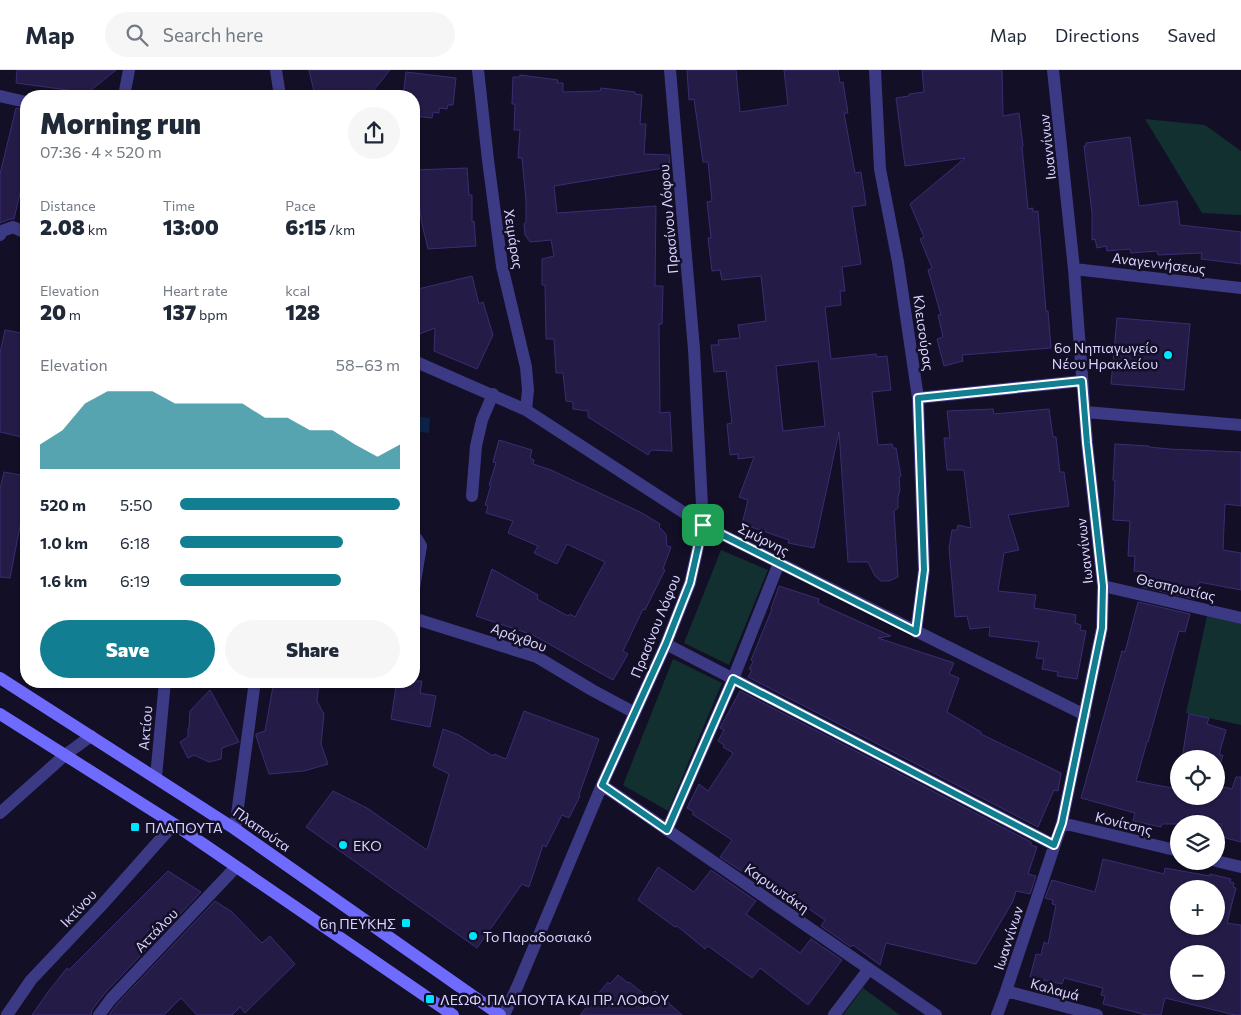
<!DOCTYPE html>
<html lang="en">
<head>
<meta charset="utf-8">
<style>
	body { margin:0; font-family:Commissioner,sans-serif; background:#f6f6f7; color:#1f2937; height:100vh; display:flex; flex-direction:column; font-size:19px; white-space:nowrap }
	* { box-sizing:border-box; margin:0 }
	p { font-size:16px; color:#747a83 }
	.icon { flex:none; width:28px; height:28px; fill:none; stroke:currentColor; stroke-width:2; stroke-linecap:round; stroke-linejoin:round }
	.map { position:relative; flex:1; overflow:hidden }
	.panel { position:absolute; left:20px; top:20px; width:400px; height:598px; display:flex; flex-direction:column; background:#fff; border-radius:20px; box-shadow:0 1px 4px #0004 }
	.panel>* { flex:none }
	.fabs { position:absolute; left:1170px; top:680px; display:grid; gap:10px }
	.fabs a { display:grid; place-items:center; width:55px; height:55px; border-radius:50%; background:#fff; box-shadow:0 1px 4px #0004; font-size:25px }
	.pin { position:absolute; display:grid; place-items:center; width:42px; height:42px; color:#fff; margin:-21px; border-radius:10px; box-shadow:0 2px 8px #0006 }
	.round { display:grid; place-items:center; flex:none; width:52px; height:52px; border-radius:26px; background:#f6f6f7 }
	.overview { display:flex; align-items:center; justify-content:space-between; height:85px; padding:0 20px }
	h1 { font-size:28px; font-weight:800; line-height:38px }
	.figures { display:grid; grid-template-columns:repeat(3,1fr); gap:8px; height:85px; padding:5px 20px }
	.figures div { display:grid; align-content:center }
	.figures b { font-size:21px; font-weight:800 }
	.figures small { font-size:14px; font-weight:400 }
	.figures p { font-size:14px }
	.chart { height:140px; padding:10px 20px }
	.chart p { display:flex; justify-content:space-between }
	.chart svg { width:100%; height:90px; margin-top:5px; fill:#117e91; opacity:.7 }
	.action { display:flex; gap:10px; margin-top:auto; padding:10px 20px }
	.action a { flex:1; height:58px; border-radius:30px; background:#117e91; color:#fff; font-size:20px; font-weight:800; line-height:58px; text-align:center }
	.action a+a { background:#f6f6f7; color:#1f2937 }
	ul { padding:0 20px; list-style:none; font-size:16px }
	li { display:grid; grid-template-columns:80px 60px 1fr; align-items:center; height:38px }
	li i { height:12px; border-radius:6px; background:#117e91 }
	header { display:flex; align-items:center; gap:30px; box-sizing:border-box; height:70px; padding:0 25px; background:#fff; border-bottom:1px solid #e0e1e3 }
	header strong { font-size:24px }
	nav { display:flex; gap:28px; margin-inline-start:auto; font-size:18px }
	.search { width:350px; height:45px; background:#f6f6f7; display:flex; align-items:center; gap:12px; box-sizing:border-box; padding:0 18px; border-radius:28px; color:#747a83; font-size:19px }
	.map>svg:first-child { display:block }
	.green { fill:#12302f }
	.water { fill:#0c2248 }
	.building { fill:#241b47; stroke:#3b2d73; fill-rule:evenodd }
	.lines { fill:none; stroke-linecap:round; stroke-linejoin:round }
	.pedestrian { stroke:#3d3a85; stroke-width:12 }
	.minor { stroke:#3d3a85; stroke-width:12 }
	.secondary { stroke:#6f6bff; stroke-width:12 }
	.route-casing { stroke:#fff; stroke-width:10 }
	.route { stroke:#117e91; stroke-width:6 }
	.poi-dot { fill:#00e5ff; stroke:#130f26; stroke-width:2 }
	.labels { text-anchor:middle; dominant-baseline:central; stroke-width:5; stroke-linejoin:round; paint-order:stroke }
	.street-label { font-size:14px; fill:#d9d4ff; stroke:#130f26 }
	.poi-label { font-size:14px; fill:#d9d4ff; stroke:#130f26; text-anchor:start }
</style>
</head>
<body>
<header>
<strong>Map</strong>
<div class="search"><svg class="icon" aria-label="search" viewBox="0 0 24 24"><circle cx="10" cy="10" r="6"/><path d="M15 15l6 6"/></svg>Search here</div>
<nav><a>Map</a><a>Directions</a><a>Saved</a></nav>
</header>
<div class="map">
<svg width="1241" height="945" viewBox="0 0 1241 945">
	<rect width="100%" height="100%" fill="#130f26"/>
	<!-- green -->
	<path class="green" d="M 1145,49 L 1205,55 L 1241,81 L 1241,145 L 1202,143 Z
		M 721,480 L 768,500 L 729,595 L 684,573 Z
		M 1207,546 L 1241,554 L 1241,655 L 1186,643 Z
		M 673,589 L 722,613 L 668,741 L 623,715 Z
		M 863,918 L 900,945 L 843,945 Z"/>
	<!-- water -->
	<path class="water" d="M 414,346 L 430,348 L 429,363 L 414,361 Z"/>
	<!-- building -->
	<path class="building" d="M 17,0 L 116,0 L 86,24 L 68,20 L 16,13 Z
		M 309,0 L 390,0 L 369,26 L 315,26 Z
		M 687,0 L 736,0 L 740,42 L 788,35 L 784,0 L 838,0 L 840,13 L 843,12 L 848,43 L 844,43 L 855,103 L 861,102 L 866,135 L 852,137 L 861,194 L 842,197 L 845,221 L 840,221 L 841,235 L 825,237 L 831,289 L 876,284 L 877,287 L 887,286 L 891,320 L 872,322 L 878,375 L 892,374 L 893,378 L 896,378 L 901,406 L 899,407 L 900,420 L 898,427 L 898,438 L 894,441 L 898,507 L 889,511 L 881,511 L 875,506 L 868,492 L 848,492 L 839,362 L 814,478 L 788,473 L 789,470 L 742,454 L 748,430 L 739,427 L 754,387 L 738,389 L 738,384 L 730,385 L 727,354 L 732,353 L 726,301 L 714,302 L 711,275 L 719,275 L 718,270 L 740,268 L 738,255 L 766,251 L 761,206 L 722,210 L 720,200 L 712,201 L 708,168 L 711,168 L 707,132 L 712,131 L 708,92 L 703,92 L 694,29 L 689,30 ZM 818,291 L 825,356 L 783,361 L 776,296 Z
		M 922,0 L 1002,0 L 1003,46 L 1019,43 L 1023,76 L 1022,77 L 1028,139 L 1033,138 L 1033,142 L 1038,141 L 1046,241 L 1048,241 L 1051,278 L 962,285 L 963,291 L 944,296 L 937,269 L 943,267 L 938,245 L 941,245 L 928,200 L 932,198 L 920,169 L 924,167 L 910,134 L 965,88 L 905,96 L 896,28 L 909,26 L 909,24 L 924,22 Z
		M 406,2 L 456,8 L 453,35 L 448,35 L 447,39 L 439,38 L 439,43 L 433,42 L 432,48 L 414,46 L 414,26 L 403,26 Z
		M 520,5 L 558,10 L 557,13 L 563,13 L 563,22 L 600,21 L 601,18 L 635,22 L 635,24 L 642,25 L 640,54 L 646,54 L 644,84 L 669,85 L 670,97 L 554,116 L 557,143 L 656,136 L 655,216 L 663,216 L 662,254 L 659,254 L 660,343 L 670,342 L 672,381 L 651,380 L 648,385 L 588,347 L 588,341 L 573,339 L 573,332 L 566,331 L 563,303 L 556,303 L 554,269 L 546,269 L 545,215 L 542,215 L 542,189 L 554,186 L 551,170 L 530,172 L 525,165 L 524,154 L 526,152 L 526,131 L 522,88 L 518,88 L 520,60 L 514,60 L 515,34 L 512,34 L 513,7 L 520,7 Z
		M 16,38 L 26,40 L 26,124 L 20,123 L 14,149 L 10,149 L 0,153 L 0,104 Z
		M 1130,67 L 1139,136 L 1177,131 L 1180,155 L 1241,162 L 1241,194 L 1201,189 L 1202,183 L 1158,185 L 1157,181 L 1131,183 L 1130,179 L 1107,181 L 1106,176 L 1097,178 L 1095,169 L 1092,170 L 1092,143 L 1084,76 L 1086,76 L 1086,73 Z
		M 467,98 L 469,125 L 472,125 L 472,152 L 474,151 L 476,176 L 428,179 L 422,154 L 414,100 Z
		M 472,206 L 479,234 L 483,232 L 493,265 L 477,299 L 434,281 L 435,258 L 414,266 L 414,220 Z
		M 1117,248 L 1190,254 L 1184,320 L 1111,314 Z
		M 5,260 L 26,264 L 26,368 L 0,362 L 0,283 Z
		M 993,339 L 994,344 L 1049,339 L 1053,367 L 1056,367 L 1060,402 L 1064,402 L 1069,436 L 1008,445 L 1019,480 L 1004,483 L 998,521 L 1036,525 L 1034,538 L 1076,545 L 1075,553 L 1081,555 L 1080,560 L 1086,561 L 1077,609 L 1057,606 L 1058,602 L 1042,599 L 1044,589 L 1036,588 L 1039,572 L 989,566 L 990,557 L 970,559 L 967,546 L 955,547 L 949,478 L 952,460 L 957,460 L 958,455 L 971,458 L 964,400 L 947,400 L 944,368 L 950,368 L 947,341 Z
		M 499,370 L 532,380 L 530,388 L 534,390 L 533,394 L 551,400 L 642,443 L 660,454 L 659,457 L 666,464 L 667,476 L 671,477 L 663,499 L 665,500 L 645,540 L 643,539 L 623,581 L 628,584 L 613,610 L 533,565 L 476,546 L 492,499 L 538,525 L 537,529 L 568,546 L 570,544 L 575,547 L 605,492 L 567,474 L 557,494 L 534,483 L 538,476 L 508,463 L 513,451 L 486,443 L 488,436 L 485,435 L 491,415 L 489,415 L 496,393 L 493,392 Z
		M 1115,374 L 1149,376 L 1149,377 L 1169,379 L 1241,382 L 1241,436 L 1225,434 L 1223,480 L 1241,483 L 1241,520 L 1199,512 L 1194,529 L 1142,517 L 1147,502 L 1134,501 L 1135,486 L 1128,486 L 1130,451 L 1113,450 L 1115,411 L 1113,410 Z
		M 4,402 L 26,406 L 26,457 L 20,456 L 10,508 L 0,507 L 0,419 Z
		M 779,516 L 819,529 L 818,533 L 891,566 L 878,568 L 954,593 L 949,604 L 959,608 L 947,642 L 981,662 L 981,664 L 1061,703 L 1058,721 L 1054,720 L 1038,757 L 748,607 L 752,600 L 749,599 L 753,592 L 751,590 L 772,539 L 771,539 Z
		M 1138,532 L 1190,544 L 1185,562 L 1179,561 L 1148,672 L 1147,672 L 1136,711 L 1177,719 L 1179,711 L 1179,726 L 1216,726 L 1216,715 L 1232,719 L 1236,707 L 1241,707 L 1241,772 L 1218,766 L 1222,754 L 1162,754 L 1161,757 L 1133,751 L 1135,743 L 1081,728 L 1122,581 L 1125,582 Z
		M 274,611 L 319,611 L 317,631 L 324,644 L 321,674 L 328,694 L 304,701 L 269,704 L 256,666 L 256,664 L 265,661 Z
		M 397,611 L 422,611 L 420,623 L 436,626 L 430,657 L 391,649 Z
		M 210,620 L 239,672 L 222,678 L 221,689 L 209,692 L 194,685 L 188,688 L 180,672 L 188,667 L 188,658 L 189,658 L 190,641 Z
		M 740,621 L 1031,772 L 1031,775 L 1037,777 L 1028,804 L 1036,806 L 1030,824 L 1016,821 L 1013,831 L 976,894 L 886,873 L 880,895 L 853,875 L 851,877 L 821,856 L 825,850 L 771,813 L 767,818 L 720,787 L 732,770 L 692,744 L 694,742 L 687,738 L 699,714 L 708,721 L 733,683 L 723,677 L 724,675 L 718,671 L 724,660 L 720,658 L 722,654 Z
		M 524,641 L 599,669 L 579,725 L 580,726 L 569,748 L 562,745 L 546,777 L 543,775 L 529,817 L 522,814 L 477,878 L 306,757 L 333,721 L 367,738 L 427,780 L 449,704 L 433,696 L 443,659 L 459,665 L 493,686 L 494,684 L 506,689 Z
		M 1189,644 L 1209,648 L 1207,654 L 1226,660 L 1219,685 L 1223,685 L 1216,709 L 1216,689 L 1182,689 Z
		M 1103,789 L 1164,804 L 1165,798 L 1210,806 L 1210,804 L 1231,809 L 1230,812 L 1234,813 L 1233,817 L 1236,818 L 1227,853 L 1241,855 L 1241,945 L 1235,945 L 1165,928 L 1161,945 L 1147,945 L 1103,934 L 1105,926 L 1101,925 L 1103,918 L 1064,908 L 1062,914 L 1030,907 L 1036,884 L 1041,885 L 1044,872 L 1048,874 L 1056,835 L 1052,834 L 1053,830 L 1045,828 L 1052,810 L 1095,822 ZM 1179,819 L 1216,819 L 1216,856 L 1179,856 ZM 1179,884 L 1216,884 L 1216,921 L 1179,921 Z
		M 658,797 L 694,822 L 711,800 L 756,831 L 746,844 L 800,883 L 811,869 L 842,890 L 808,935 L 760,898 L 752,908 L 708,876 L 705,879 L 677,856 L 675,857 L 638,830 Z
		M 168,801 L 201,822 L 105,923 L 92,940 L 91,945 L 32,945 L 48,922 L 67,898 L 69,900 Z
		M 215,831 L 232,842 L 262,873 L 270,866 L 295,894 L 245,943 L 240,937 L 232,945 L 197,945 L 181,928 L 164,945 L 109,945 L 117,934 Z
		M 618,905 L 628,913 L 629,912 L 649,928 L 655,921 L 682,945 L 580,945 L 608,912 L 610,914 Z"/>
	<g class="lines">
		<!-- pedestrian -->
		<path class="pedestrian" d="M 834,945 L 869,899"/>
		<!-- minor -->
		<path class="minor" d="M 276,0 L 280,26
			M 478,0 L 488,90 L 502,196 L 526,297 L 528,320 L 526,340
			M 875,0 L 880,99 L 898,192 L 918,328 L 924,500 L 916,562
			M 0,26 L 26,32
			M 124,26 L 129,0
			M 0,165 L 2,161 L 13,157 L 26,163
			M 1074,199 L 1241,218
			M 414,291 L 526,340 L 703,455 L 1085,645
			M 918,328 L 1082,311
			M 1085,342 L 1241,355
			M 472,426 L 476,376 L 482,350 L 493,324
			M 414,466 L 417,469 L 421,476 L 414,518
			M 1103,516 L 1241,548
			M 414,546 L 416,549 L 537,587 L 592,620 L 635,643
			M 666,574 L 1054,775
			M 156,707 L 165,611
			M 602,715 L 936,945
			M 0,743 L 65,685 L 91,666
			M 1062,753 L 1179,781
			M 235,759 L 255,611
			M 667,760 L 733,609 L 779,493
			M 1216,791 L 1241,797
			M 1006,921 L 1097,945
			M 7,945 L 31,910 L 101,836 L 174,754
			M 99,945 L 111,929 L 236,797
			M 504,945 L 518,915 L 602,715 L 666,574 L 690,513 L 703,455 L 694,279 L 670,0
			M 997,945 L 1006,921 L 1062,753 L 1102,558 L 1103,516 L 1087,373 L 1074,199 L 1053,0"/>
		<!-- secondary -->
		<path class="secondary" d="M 0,608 L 235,759 L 500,945
			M 0,644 L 174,754 L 453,945"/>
	</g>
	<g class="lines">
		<!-- route casing -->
		<g class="route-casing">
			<path id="route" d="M 1082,311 L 1087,373 L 1103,516 L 1102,558 L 1062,753 L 1054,775 L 733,609 L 667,760 L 602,715 L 666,574 L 690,513 L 703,455 L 916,562 L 924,500 L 918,328 Z"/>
		</g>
		<!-- route -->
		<use href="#route" class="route"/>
	</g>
	<!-- markers -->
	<g class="poi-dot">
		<circle cx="1168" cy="285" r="5"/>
		<rect x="130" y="752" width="10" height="10" rx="2.5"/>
		<circle cx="343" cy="775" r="5"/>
		<rect x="401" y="848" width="10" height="10" rx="2.5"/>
		<circle cx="473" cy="866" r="5"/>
		<rect x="425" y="924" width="10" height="10" rx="2.5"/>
	</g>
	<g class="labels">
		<!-- street labels -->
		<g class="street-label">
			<text transform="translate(1047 77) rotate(-96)">Ιωαννίνων</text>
			<text transform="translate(668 149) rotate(-95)">Πρασίνου Λόφου</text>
			<text transform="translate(514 169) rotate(81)">Χειμάρας</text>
			<text transform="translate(1159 193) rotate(7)">Αναγεννήσεως</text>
			<text transform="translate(924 263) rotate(82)">Κλεισούρας</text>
			<text transform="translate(764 469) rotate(27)">Σμύρνης</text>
			<text transform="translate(1084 481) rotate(-96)">Ιωαννίνων</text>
			<text transform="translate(1176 517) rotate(13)">Θεσπρωτίας</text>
			<text transform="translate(655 556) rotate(-68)">Πρασίνου Λόφου</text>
			<text transform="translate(519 567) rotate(20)">Αράχθου</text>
			<text transform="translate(145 658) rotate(-85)">Ακτίου</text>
			<text transform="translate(1124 753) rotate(14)">Κονίτσης</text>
			<text transform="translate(262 759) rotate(35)">Πλαπούτα</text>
			<text transform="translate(777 818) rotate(35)">Καρυωτάκη</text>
			<text transform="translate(78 838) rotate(-47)">Ικτίνου</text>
			<text transform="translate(156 860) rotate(-46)">Αττάλου</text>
			<text transform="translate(1008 868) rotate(-72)">Ιωαννίνων</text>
			<text transform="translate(1055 919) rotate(15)">Καλαμά</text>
		</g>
		<!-- poi labels -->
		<g class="poi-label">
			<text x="1158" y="277" text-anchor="end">6ο Νηπιαγωγείο<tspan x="1158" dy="16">Νέου Ηρακλείου</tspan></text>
			<text x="145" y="757">ΠΛΑΠΟΥΤΑ</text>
			<text x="353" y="775">EKO</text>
			<text x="396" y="853" text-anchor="end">6η ΠΕΥΚΗΣ</text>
			<text x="483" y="866">Το Παραδοσιακό</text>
			<text x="440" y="929">ΛΕΩΦ. ΠΛΑΠΟΥΤΑ ΚΑΙ ΠΡ. ΛΟΦΟΥ</text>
		</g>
	</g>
</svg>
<div class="fabs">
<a><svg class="icon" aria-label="locate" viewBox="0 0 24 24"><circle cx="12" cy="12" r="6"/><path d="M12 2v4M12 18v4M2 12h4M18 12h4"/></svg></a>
<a><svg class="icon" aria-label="layers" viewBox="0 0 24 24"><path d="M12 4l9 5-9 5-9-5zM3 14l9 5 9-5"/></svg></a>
<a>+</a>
<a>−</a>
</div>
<div class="pin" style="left:703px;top:455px;background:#1e9e55"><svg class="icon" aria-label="arrive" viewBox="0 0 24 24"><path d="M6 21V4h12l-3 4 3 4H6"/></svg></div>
<section class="panel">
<div class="overview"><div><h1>Morning run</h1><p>07:36 · 4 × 520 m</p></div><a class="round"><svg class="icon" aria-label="share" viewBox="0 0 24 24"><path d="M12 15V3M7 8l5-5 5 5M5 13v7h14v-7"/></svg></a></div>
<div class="figures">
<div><p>Distance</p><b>2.08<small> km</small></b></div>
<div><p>Time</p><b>13:00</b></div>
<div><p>Pace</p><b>6:15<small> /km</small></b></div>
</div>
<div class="figures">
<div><p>Elevation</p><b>20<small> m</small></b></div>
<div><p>Heart rate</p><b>137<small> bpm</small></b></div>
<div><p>kcal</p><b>128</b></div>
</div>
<div class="chart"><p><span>Elevation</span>58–63 m</p>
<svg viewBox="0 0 160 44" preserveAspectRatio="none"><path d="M0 44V32L10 25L20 12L30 6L40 6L50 6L60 12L70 12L80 12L90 12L100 19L110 19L120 25L130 25L140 32L150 38L160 32V44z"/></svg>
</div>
<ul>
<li><b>520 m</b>5:50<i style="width:100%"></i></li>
<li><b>1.0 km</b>6:18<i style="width:74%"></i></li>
<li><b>1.6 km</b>6:19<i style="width:73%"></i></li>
</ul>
<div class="action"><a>Save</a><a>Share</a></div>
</section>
</div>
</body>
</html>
